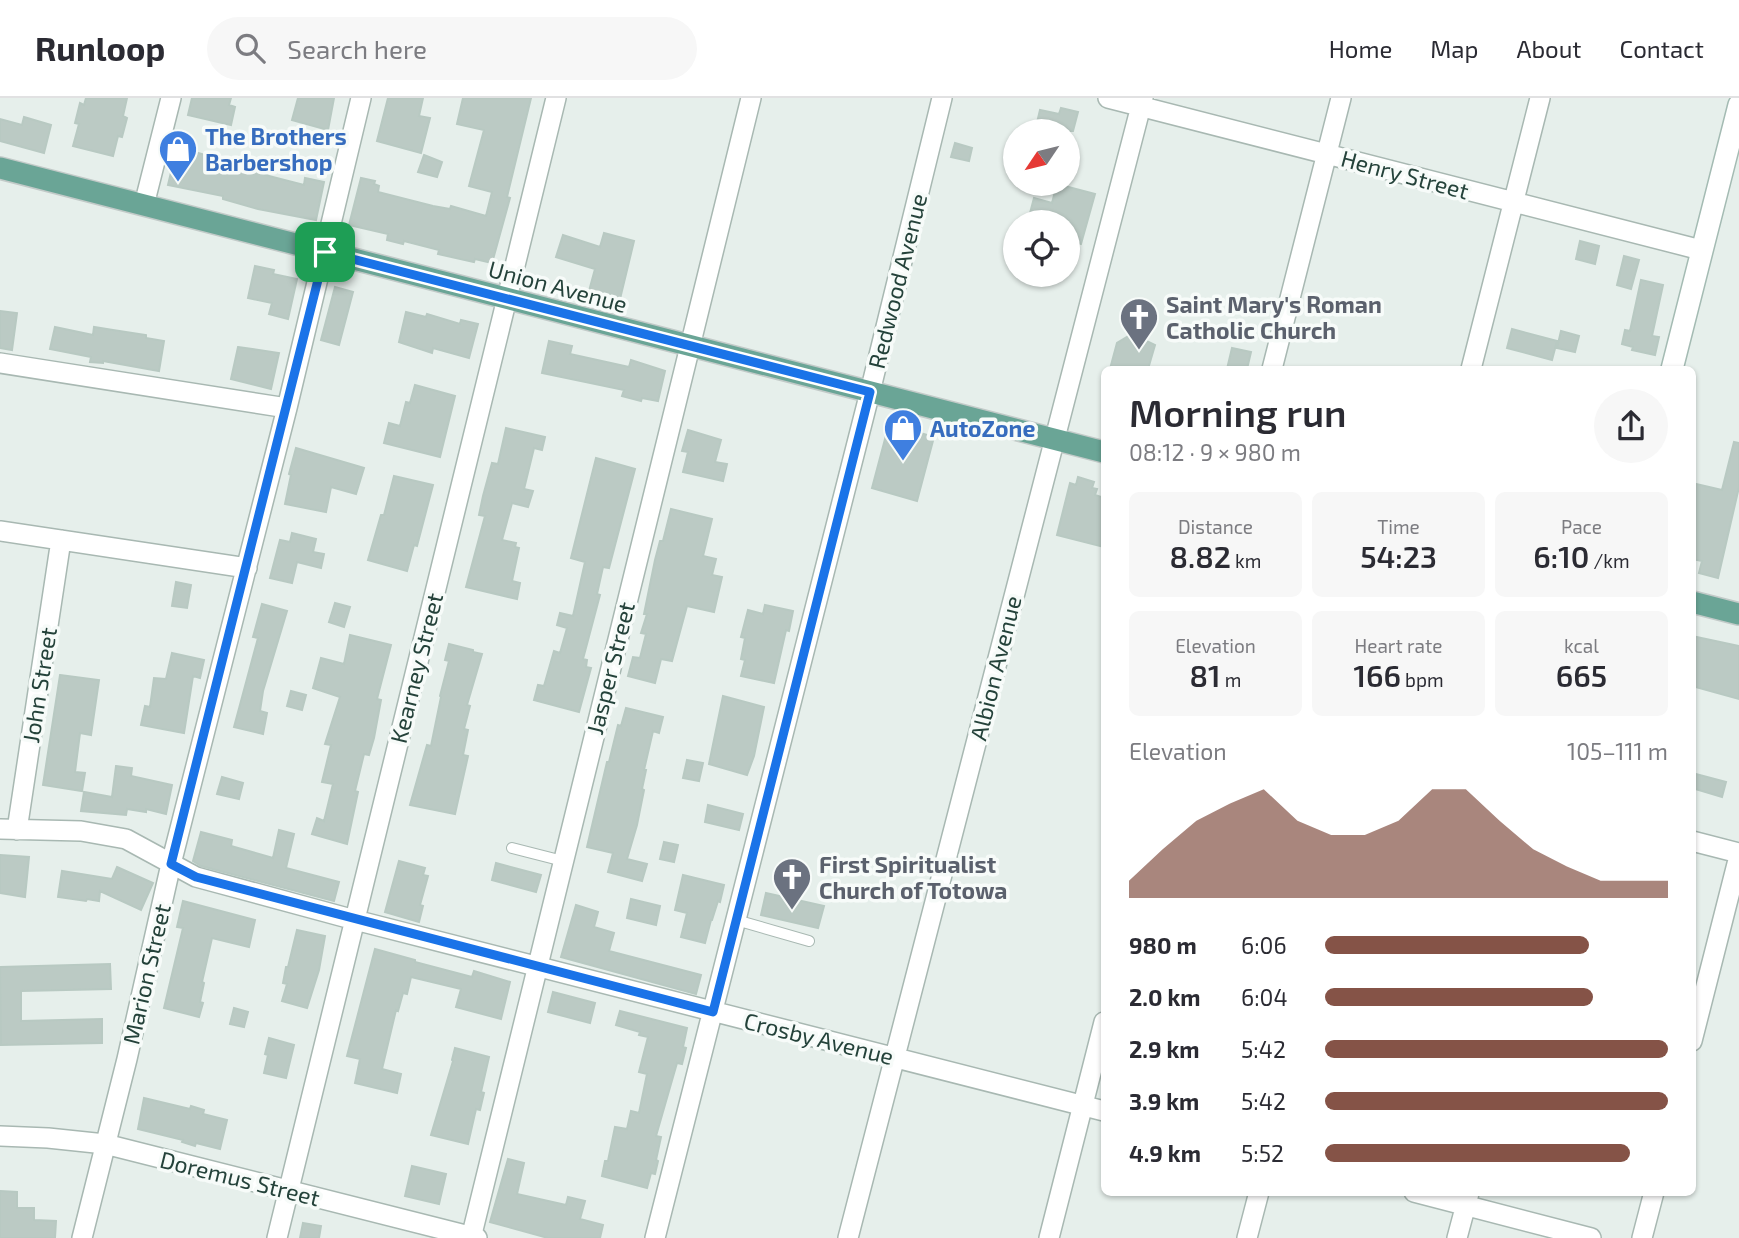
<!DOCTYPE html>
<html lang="en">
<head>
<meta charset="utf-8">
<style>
	body { margin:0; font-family:"Exo 2",sans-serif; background:#f7f7f7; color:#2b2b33; height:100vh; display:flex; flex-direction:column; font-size:26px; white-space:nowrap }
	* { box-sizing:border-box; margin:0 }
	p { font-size:23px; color:#7c7c81 }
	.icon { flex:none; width:38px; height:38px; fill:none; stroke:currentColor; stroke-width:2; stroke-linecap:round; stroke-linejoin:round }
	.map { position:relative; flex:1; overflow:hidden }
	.panel { position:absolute; left:1101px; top:268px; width:595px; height:830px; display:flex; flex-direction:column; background:#fff; border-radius:10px; box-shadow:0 2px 5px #0004 }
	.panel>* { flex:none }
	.needle { width:46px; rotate:235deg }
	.tools { position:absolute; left:1003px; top:21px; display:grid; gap:14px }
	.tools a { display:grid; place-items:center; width:77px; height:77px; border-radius:50%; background:#fff; box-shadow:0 2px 5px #0004; font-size:35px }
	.pin { position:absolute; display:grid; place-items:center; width:60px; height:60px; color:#fff; margin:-30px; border-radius:14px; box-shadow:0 4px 10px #0006 }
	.round { display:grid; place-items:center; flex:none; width:74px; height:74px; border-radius:37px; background:#f7f7f7 }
	.headline { display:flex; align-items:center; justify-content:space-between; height:119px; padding:0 28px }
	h1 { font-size:38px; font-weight:600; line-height:52px }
	.metrics { display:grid; grid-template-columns:repeat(3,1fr); gap:10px; height:119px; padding:7px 28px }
	.metrics div { display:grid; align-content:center; border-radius:10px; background:#f7f7f7; text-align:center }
	.metrics b { font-size:30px; font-weight:600 }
	.metrics small { font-size:19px; font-weight:400 }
	.metrics p { font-size:19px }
	.chart { height:196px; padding:14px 28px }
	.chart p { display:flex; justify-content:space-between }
	.chart svg { width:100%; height:126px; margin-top:7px; fill:#855347; opacity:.7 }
	ul { padding:0 28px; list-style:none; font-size:23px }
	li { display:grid; grid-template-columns:112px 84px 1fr; align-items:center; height:52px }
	li i { height:18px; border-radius:9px; background:#855347 }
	header { display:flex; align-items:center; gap:42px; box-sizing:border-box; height:98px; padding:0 35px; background:#fff; border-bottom:2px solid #e1e1e2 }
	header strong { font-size:33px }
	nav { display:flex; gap:38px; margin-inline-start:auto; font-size:24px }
	.search { width:490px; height:63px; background:#f7f7f7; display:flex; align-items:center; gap:18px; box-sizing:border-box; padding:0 24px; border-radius:38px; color:#7c7c81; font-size:26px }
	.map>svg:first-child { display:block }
	.building { fill:#bbcac4; stroke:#b8c9c2; stroke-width:2 }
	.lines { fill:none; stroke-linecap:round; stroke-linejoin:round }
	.lane-casing { stroke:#a8b8b2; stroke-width:12 }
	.street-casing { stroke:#a8b8b2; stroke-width:22 }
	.secondary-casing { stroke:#a4bbb3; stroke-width:24 }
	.primary-casing { stroke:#c2cac8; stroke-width:24 }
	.lane { stroke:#fff; stroke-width:10 }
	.street { stroke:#fff; stroke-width:19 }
	.secondary { stroke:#fff; stroke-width:21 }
	.primary { stroke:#6aa596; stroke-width:21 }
	.route-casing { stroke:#fff; stroke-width:14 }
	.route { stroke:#1a73e8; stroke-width:9 }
	.labels { text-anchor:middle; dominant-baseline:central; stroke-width:7; stroke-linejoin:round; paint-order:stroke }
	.shop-label { font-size:23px; font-weight:bold; fill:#366cbe; stroke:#f7fbf9; text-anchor:start }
	.street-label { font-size:23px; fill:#24423a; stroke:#f7fbf9 }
	.worship-label { font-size:23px; font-weight:bold; fill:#5b616d; stroke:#f7fbf9; text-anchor:start }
</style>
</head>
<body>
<header>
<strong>Runloop</strong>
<div class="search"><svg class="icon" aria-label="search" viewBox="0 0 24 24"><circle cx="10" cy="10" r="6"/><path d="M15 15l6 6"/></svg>Search here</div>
<nav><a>Home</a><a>Map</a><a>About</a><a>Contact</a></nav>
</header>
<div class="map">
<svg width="1739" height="1140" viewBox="0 0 1739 1140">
	<rect width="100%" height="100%" fill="#e6efeb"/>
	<!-- building -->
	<path class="building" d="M 86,0 L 127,0 L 123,18 L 127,20 L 122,39 L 118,38 L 113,58 L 73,48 L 79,26 L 75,25 L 80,5 L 84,7 Z
		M 192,0 L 231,0 L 229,7 L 235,9 L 231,27 L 188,17 Z
		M 298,0 L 334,0 L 328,32 L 292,22 Z
		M 388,0 L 423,0 L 419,18 L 430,20 L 421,55 L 377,43 Z
		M 463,0 L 531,0 L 507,99 L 510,100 L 492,165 L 475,161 L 474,164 L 438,156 L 439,152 L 404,143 L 403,146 L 387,142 L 388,136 L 349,127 L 361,80 L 375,83 L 374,86 L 379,88 L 378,94 L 433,108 L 450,111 L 451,108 L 486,118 L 492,94 L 469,88 L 484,32 L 457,26 Z
		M 1061,10 L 1078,14 L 1073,33 L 1035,33 L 1040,12 L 1059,16 Z
		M 24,19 L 51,27 L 44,55 L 0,43 L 0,21 L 22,27 Z
		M 955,45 L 972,50 L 969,63 L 951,59 Z
		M 177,49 L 230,64 L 230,66 L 265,73 L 265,77 L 304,87 L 305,80 L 324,84 L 316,122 L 258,111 L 223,101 L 223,98 L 168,87 Z
		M 424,57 L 442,64 L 437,79 L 418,74 Z
		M 1057,86 L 1095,96 L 1081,146 L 1068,142 L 1068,124 L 1035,124 L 1037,117 L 1030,115 L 1034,100 L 1052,105 Z
		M 604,135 L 634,143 L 620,201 L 589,193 L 595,171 L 556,159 L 563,137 L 600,149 Z
		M 1580,143 L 1599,148 L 1595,166 L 1576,161 Z
		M 1624,158 L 1639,162 L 1631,191 L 1617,187 Z
		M 255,168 L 274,172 L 273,176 L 297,181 L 288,221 L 269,216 L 272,205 L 248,200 Z
		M 1641,182 L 1663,187 L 1652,238 L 1659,239 L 1655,257 L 1632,252 L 1633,249 L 1622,246 L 1625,232 L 1630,233 Z
		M 335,189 L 353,194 L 339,247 L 321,242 Z
		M 0,213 L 17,215 L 12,252 L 0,250 Z
		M 406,214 L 426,219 L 427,216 L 460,226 L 461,222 L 478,226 L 469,260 L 433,250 L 432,255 L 399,244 Z
		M 55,229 L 93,237 L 94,229 L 113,232 L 146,237 L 146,240 L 164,243 L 159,273 L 103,263 L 103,265 L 90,264 L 91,259 L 50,251 Z
		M 1512,231 L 1557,243 L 1552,262 L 1507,250 Z
		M 1561,233 L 1579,238 L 1575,254 L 1557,250 Z
		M 1132,236 L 1155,247 L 1148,271 L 1110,271 L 1117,245 Z
		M 549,243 L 572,248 L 570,256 L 629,269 L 631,262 L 665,273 L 658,303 L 642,300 L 641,303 L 622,298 L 624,292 L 542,275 Z
		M 238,249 L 279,255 L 271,291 L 231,281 Z
		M 1232,250 L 1251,254 L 1247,271 L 1227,271 Z
		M 415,287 L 455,298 L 440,359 L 384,345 L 389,325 L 400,328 L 406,304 L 410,305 Z
		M 889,326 L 934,339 L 917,403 L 872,390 Z
		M 506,330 L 545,339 L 542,352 L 534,350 L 524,391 L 533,393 L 528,409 L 512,405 L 502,442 L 516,445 L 515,449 L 519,450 L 512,483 L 520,485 L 517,501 L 466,489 L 485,418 L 479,417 L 483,398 L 492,365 L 498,366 Z
		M 688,332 L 721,342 L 715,364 L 727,366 L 723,383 L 683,374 L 688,354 L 682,353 Z
		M 1734,344 L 1739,345 L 1739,389 L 1718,480 L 1699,475 L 1702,463 L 1692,461 L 1692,385 L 1722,392 Z
		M 296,350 L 364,370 L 356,396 L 331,389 L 326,414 L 285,406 L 291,377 L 289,376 Z
		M 596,360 L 635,371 L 609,470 L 603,469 L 597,496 L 600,497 L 583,561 L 587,562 L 586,569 L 591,570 L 579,614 L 534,602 L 538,587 L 544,588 L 554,553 L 560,555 L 567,530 L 557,527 L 560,515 L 573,518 L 585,464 L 571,460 Z
		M 394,378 L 433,387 L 417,448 L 414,447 L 407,473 L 368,462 L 381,417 L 384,417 Z
		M 1078,379 L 1094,384 L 1092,390 L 1097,391 L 1095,397 L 1104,400 L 1102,411 L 1104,412 L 1104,449 L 1057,437 L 1070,385 L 1076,387 Z
		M 671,411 L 712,421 L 703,458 L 716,461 L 712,477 L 722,479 L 714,514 L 687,508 L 672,563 L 661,561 L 655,585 L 628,578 L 633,559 L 640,560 L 646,536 L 641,535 L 647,516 L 644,516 L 655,462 L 660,443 L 663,443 Z
		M 292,435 L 316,441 L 313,454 L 324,456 L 321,470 L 297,464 L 292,485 L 270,480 L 280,442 L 290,444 Z
		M 176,484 L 191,487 L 187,510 L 172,508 Z
		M 335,505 L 350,509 L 344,529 L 329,524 Z
		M 262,506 L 287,513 L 263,593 L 260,613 L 267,615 L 263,636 L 234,629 L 258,540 L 253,539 Z
		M 765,507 L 793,513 L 789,533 L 786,532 L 774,585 L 741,578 L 745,562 L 741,561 L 745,540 L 741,539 L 748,512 L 763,516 Z
		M 350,537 L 391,547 L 377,601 L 381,602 L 374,640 L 369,657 L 364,656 L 355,693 L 358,694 L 347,746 L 312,736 L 317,720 L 324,723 L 333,686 L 322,684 L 331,647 L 325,646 L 340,599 L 313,590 L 321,560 L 344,566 Z
		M 1692,538 L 1739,548 L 1739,601 L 1692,588 Z
		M 449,546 L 473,552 L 473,554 L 482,556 L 467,607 L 470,608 L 464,631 L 468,632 L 463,657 L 468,658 L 455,716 L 410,707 L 427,647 L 431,648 L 441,599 L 440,598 L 449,563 L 445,562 Z
		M 172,555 L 204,562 L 200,580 L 193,578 L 184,635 L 141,627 L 145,608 L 150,609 L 154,580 L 166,581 Z
		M 60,577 L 99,582 L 91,637 L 80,635 L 75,674 L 85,675 L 82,693 L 43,687 Z
		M 291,593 L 306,597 L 302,612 L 287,608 Z
		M 723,598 L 764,609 L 754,658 L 747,677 L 709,666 Z
		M 626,610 L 663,619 L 659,635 L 653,633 L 644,672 L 646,672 L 642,691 L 644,692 L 637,727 L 627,761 L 647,766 L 642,783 L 608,774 L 613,755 L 587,749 L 607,664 L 609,664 L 618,627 L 621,628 Z
		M 687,662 L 703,665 L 699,683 L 683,680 Z
		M 116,668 L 132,670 L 131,678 L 172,687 L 166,716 L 146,711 L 146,714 L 127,711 L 126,717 L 81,713 L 84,694 L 112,699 Z
		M 1692,675 L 1726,684 L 1722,699 L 1692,690 Z
		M 222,679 L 243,685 L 239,701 L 217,696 Z
		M 708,707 L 743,716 L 739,732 L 705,724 Z
		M 279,732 L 294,736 L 286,770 L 339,784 L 334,803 L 201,768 L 193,763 L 201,734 L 232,742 L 231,748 L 273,760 Z
		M 664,744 L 678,747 L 674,764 L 660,761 Z
		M 0,757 L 29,759 L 25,799 L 0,795 Z
		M 399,763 L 425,770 L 423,777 L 428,778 L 420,807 L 423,808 L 419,824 L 385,814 Z
		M 496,765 L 541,777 L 536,794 L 492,782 Z
		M 117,769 L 153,785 L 141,812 L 100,793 L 99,803 L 87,801 L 86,803 L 58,799 L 62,773 L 112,781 Z
		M 683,777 L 724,787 L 720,804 L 718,803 L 712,822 L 711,822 L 705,845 L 681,839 L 687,815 L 675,812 Z
		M 766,795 L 824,808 L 818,830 L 761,817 Z
		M 631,801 L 660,808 L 656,827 L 627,820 Z
		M 183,803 L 255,822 L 249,849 L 212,840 L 202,884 L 204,885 L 200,904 L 203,905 L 199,919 L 164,910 L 183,830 L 177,829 Z
		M 576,807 L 598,814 L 594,829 L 614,835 L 609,853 L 701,877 L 696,896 L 561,859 Z
		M 297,832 L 325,838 L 319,872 L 307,910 L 282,903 L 287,886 L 283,885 L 286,869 L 288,869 Z
		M 375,851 L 415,862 L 415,864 L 472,879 L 474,873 L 510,884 L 501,921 L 456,909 L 461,891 L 411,879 L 407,896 L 403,895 L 398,913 L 396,912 L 382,971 L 401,976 L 397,995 L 355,985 L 360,961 L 347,958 Z
		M 110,866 L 111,891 L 21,893 L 21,923 L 102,921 L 102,945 L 1,947 L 0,869 Z
		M 553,894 L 595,905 L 590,925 L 548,914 Z
		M 234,910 L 248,914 L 244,929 L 230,926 Z
		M 620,913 L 687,930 L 683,949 L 686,950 L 682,966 L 677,965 L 656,1038 L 661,1039 L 656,1062 L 658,1063 L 655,1076 L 651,1075 L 647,1090 L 602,1078 L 605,1063 L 608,1063 L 615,1029 L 627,1031 L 631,1013 L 639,1015 L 647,976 L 639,974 L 648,939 L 639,937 L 640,934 L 616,927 Z
		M 269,940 L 294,947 L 286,980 L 264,975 L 268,957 L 265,956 Z
		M 455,950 L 489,959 L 481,994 L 484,995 L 480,1012 L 476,1011 L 468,1046 L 431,1037 L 453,963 L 452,962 Z
		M 144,1000 L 190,1011 L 191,1008 L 204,1012 L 203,1016 L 227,1022 L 220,1051 L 196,1045 L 195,1048 L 182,1044 L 183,1042 L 138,1031 Z
		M 508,1061 L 524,1065 L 517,1096 L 566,1107 L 568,1099 L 585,1103 L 580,1121 L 603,1127 L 600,1140 L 548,1140 L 490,1124 Z
		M 412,1068 L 446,1076 L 439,1106 L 405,1098 Z
		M 0,1093 L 17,1094 L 17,1110 L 34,1110 L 34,1122 L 56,1123 L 55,1140 L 0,1140 Z
		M 303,1125 L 321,1128 L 319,1140 L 300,1140 Z"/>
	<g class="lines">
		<!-- lane casing -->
		<g class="lane-casing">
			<path id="lane" d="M 512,750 L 563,763
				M 736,822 L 809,843"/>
		</g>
		<!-- street casing -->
		<g class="street-casing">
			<path id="street" d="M 1108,0 L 1701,152
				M 144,107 L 171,0
				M 0,265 L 287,310
				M 1272,271 L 1341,0
				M 1471,271 L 1540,0
				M 0,433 L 247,470
				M 0,731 L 81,733 L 126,741 L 196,779 L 355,822 L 1104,1013
				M 17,732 L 61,442
				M 1692,743 L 1739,755
				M 1692,943 L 1739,758
				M 0,1038 L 48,1040 L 105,1046 L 477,1140
				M 1414,1094 L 1591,1140
				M 82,1140 L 127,961 L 171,766 L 287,310 L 361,0
				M 277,1140 L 556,0
				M 471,1140 L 751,0
				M 655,1140 L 870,294 L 942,0
				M 848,1140 L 1143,0
				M 1049,1140 L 1104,924
				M 1247,1140 L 1259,1094
				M 1457,1140 L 1469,1095
				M 1642,1140 L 1654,1094"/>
		</g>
		<!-- secondary casing -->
		<g class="secondary-casing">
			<path id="secondary" d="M 1672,271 L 1739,7"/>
		</g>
		<!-- primary casing -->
		<g class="primary-casing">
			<path id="primary" d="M 0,70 L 1104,354
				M 1692,504 L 1739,516"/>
		</g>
		<!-- lane -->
		<use href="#lane" class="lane"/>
		<!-- street -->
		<use href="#street" class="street"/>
		<!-- secondary -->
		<use href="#secondary" class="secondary"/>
		<!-- primary -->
		<use href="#primary" class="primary"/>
	</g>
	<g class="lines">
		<!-- route casing -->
		<g class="route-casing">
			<path id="route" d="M 325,154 L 870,294 L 713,914 L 196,779 L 171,766 Z"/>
		</g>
		<!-- route -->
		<use href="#route" class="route"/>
	</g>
	<!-- icons -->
	<defs>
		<g id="shop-pin" transform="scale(2.0125)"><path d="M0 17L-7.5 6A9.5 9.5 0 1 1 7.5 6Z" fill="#3f7fe0" stroke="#f7fbf9"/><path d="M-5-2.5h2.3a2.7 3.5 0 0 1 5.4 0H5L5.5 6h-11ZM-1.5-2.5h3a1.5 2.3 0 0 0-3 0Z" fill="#fff"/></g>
		<g id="church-pin" transform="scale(2.0125)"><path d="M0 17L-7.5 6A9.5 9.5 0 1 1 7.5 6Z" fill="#6b7280" stroke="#f7fbf9"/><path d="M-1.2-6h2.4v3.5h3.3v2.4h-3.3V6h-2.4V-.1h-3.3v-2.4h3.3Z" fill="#fff"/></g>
	</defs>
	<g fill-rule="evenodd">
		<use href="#shop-pin" x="178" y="51"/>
		<use href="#church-pin" x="1139" y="219"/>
		<use href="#shop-pin" x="903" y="330"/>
		<use href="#church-pin" x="792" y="779"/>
	</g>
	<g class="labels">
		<!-- shop labels -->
		<g class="shop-label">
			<text x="205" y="38">The Brothers<tspan x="205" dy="26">Barbershop</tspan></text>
			<text x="930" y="330">AutoZone</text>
		</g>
		<!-- street labels -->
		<g class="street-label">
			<text transform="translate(1405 76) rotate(15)">Henry Street</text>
			<text transform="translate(897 183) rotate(-76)">Redwood Avenue</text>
			<text transform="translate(558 188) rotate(15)">Union Avenue</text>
			<text transform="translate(416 570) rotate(-76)">Kearney Street</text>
			<text transform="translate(610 570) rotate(-76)">Jasper Street</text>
			<text transform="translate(995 570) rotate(-76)">Albion Avenue</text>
			<text transform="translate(39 587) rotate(-81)">John Street</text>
			<text transform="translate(146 876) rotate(-77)">Marion Street</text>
			<text transform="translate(819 940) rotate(14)">Crosby Avenue</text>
			<text transform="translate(240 1080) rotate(14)">Doremus Street</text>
		</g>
		<!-- worship labels -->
		<g class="worship-label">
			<text x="1166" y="206">Saint Mary's Roman<tspan x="1166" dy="26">Catholic Church</tspan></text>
			<text x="819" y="766">First Spiritualist<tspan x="819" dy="26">Church of Totowa</tspan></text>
		</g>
	</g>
</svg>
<div class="tools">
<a><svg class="needle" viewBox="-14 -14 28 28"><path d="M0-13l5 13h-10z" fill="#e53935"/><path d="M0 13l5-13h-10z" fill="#7c7c81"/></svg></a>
<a><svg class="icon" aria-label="locate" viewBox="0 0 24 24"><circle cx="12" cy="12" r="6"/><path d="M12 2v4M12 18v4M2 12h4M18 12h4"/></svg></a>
</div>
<div class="pin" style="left:325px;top:154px;background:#1e9e55"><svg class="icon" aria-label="arrive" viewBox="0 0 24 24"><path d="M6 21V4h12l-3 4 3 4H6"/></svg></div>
<section class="panel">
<div class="headline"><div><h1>Morning run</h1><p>08:12 · 9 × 980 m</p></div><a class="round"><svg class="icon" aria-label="share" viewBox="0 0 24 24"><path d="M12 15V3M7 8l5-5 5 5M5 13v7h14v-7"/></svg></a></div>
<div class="metrics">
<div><p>Distance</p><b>8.82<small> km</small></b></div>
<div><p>Time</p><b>54:23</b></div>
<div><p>Pace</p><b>6:10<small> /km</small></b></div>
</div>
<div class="metrics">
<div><p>Elevation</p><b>81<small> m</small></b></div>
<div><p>Heart rate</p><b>166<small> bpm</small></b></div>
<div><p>kcal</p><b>665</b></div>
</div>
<div class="chart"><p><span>Elevation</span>105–111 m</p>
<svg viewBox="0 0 160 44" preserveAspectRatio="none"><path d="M0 44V38L10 27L20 17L30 11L40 6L50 17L60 22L70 22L80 17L90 6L100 6L110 17L120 27L130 33L140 38L150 38L160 38V44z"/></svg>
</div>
<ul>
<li><b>980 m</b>6:06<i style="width:77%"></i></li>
<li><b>2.0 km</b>6:04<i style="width:78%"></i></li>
<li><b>2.9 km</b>5:42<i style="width:100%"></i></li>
<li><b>3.9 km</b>5:42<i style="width:100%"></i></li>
<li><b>4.9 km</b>5:52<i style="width:89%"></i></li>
</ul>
</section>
</div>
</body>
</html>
